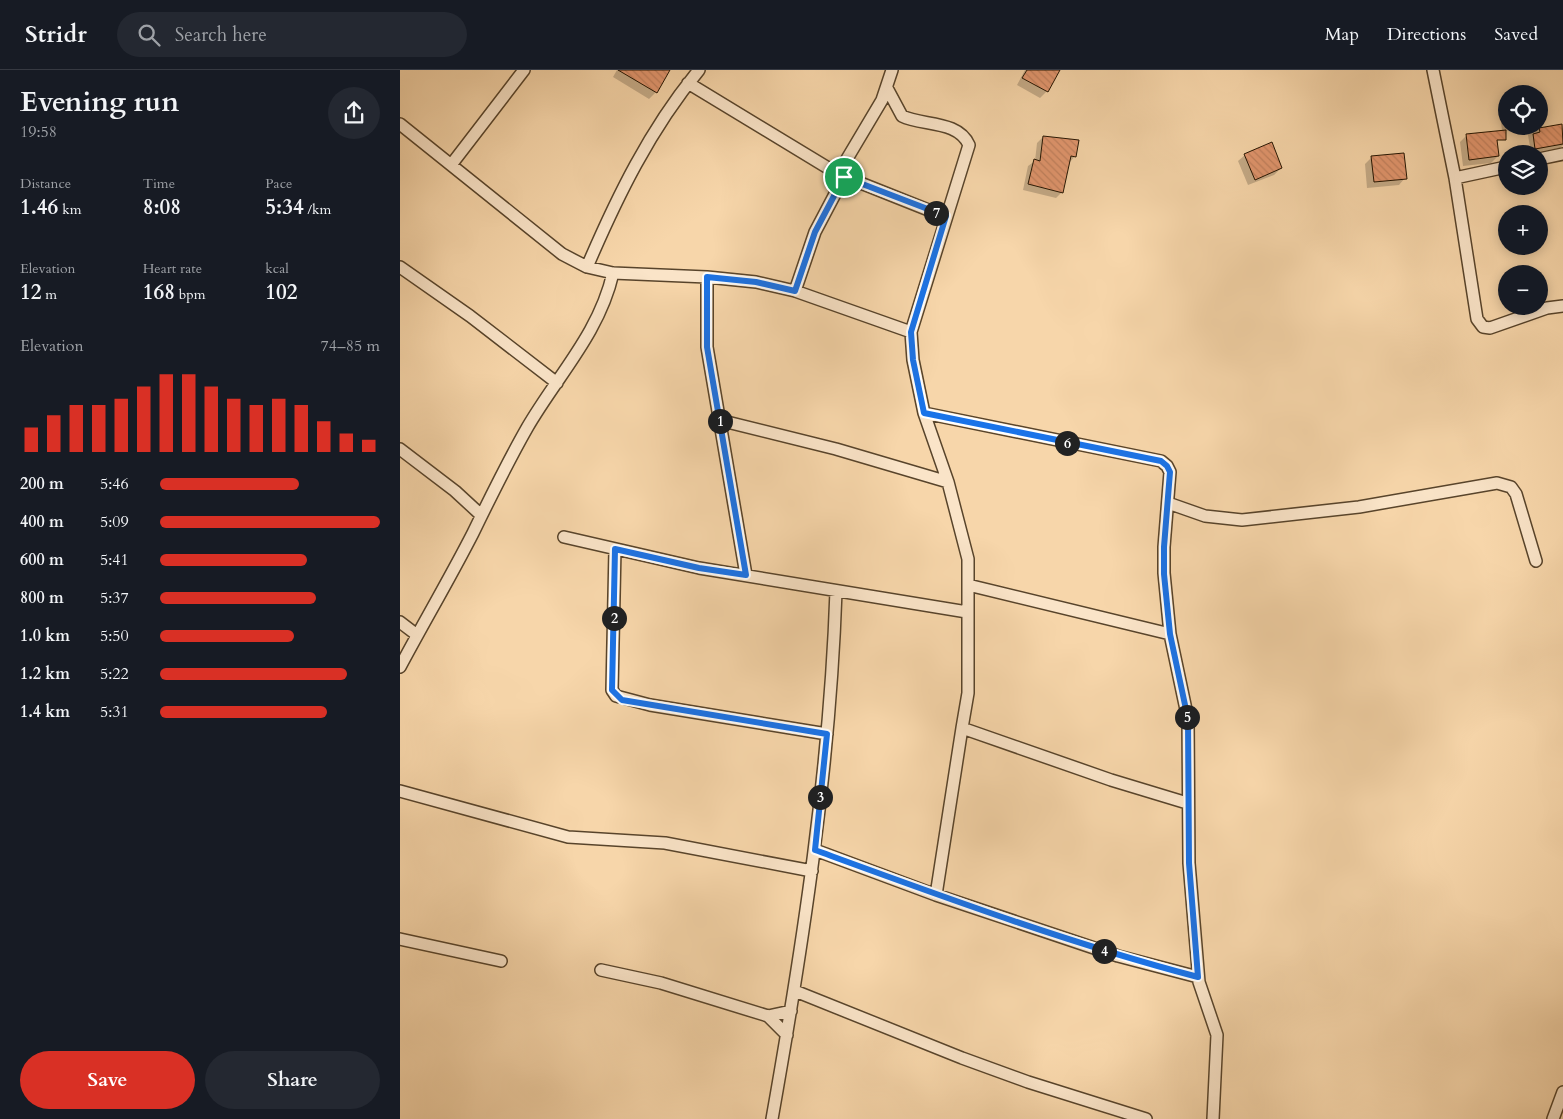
<!DOCTYPE html>
<html lang="en">
<head>
<meta charset="utf-8">
<style>
	body { margin:0; font-family:Cardo,serif; background:#242831; color:#f1f3f6; height:100vh; display:flex; flex-direction:column; font-size:19px; white-space:nowrap }
	* { box-sizing:border-box; margin:0 }
	p { font-size:16px; color:#9ea1a6 }
	.icon { flex:none; width:28px; height:28px; fill:none; stroke:currentColor; stroke-width:2; stroke-linecap:round; stroke-linejoin:round }
	.map { position:relative; flex:1; overflow:hidden }
	.sheet { display:flex; flex-direction:column; background:#171b24; width:400px }
	.sheet>* { flex:none }
	.controls { position:absolute; left:1098px; top:15px; display:grid; gap:10px }
	.controls a { display:grid; place-items:center; width:50px; height:50px; border-radius:50%; background:#171b24; box-shadow:0 2px 12px #0003; font-size:25px }
	.pin { position:absolute; display:grid; place-items:center; width:42px; height:42px; color:#fff; margin:-21px; border:2px solid #fff; border-radius:50%; box-shadow:0 1px 5px #0007 }
	.km { position:absolute; width:25px; height:25px; margin:-12px; border-radius:50%; background:#222; color:#fff; font-size:14px; line-height:25px; text-align:center }
	.round { display:grid; place-items:center; flex:none; width:52px; height:52px; border-radius:26px; background:#242831 }
	.head { display:flex; align-items:center; justify-content:space-between; height:85px; padding:0 20px }
	h1 { font-size:28px; font-weight:700; line-height:38px }
	.figures { display:grid; grid-template-columns:repeat(3,1fr); gap:8px; height:85px; padding:5px 20px }
	.figures div { display:grid; align-content:center }
	.figures b { font-size:21px; font-weight:700 }
	.figures small { font-size:14px; font-weight:400 }
	.figures p { font-size:14px }
	.chart { height:140px; padding:10px 20px }
	.chart p { display:flex; justify-content:space-between }
	.chart svg { width:100%; height:90px; margin-top:5px; stroke:#d93025; stroke-width:6 }
	.primary-button { display:flex; gap:10px; margin-top:auto; padding:10px 20px }
	.primary-button a { flex:1; height:58px; border-radius:30px; background:#d93025; color:#fff; font-size:20px; font-weight:700; line-height:58px; text-align:center }
	.primary-button a+a { background:#242831; color:#f1f3f6 }
	ul { padding:0 20px; list-style:none; font-size:16px }
	li { display:grid; grid-template-columns:80px 60px 1fr; align-items:center; height:38px }
	li i { height:12px; border-radius:6px; background:#d93025 }
	header { display:flex; align-items:center; gap:30px; box-sizing:border-box; height:70px; padding:0 25px; background:#171b24; border-bottom:1px solid #363941 }
	header strong { font-size:24px }
	nav { display:flex; gap:28px; margin-inline-start:auto; font-size:18px }
	.search { width:350px; height:45px; background:#242831; display:flex; align-items:center; gap:12px; box-sizing:border-box; padding:0 18px; border-radius:28px; color:#9ea1a6; font-size:19px }
	main { display:flex; flex:1; min-height:0 }
	.map>svg:first-child { display:block }
	.shadow { fill:#0003 }
	.building { fill:url(#building-back-hatch); stroke:#231401 }
	.lines { fill:none; stroke-linecap:round; stroke-linejoin:round }
	.minor-casing { stroke:#58442b; stroke-width:14 }
	.minor { stroke:#fae4c8; stroke-width:11 }
	.route-casing { stroke:#fff; stroke-width:10 }
	.route { stroke:#1a73e8; stroke-width:6 }
</style>
</head>
<body>
<header>
<strong>Stridr</strong>
<div class="search"><svg class="icon" aria-label="search" viewBox="0 0 24 24"><circle cx="10" cy="10" r="6"/><path d="M15 15l6 6"/></svg>Search here</div>
<nav><a>Map</a><a>Directions</a><a>Saved</a></nav>
</header>
<main>
<section class="sheet">
<div class="head"><div><h1>Evening run</h1><p>19:58</p></div><a class="round"><svg class="icon" aria-label="share" viewBox="0 0 24 24"><path d="M12 15V3M7 8l5-5 5 5M5 13v7h14v-7"/></svg></a></div>
<div class="figures">
<div><p>Distance</p><b>1.46<small> km</small></b></div>
<div><p>Time</p><b>8:08</b></div>
<div><p>Pace</p><b>5:34<small> /km</small></b></div>
</div>
<div class="figures">
<div><p>Elevation</p><b>12<small> m</small></b></div>
<div><p>Heart rate</p><b>168<small> bpm</small></b></div>
<div><p>kcal</p><b>102</b></div>
</div>
<div class="chart"><p><span>Elevation</span>74–85 m</p>
<svg viewBox="0 0 160 44" preserveAspectRatio="none"><path d="M5 44V32M15 44V26M25 44V21M35 44V21M45 44V18M55 44V12M65 44V6M75 44V6M85 44V12M95 44V18M105 44V21M115 44V18M125 44V21M135 44V29M145 44V35M155 44V38"/></svg>
</div>
<ul>
<li><b>200 m</b>5:46<i style="width:63%"></i></li>
<li><b>400 m</b>5:09<i style="width:100%"></i></li>
<li><b>600 m</b>5:41<i style="width:67%"></i></li>
<li><b>800 m</b>5:37<i style="width:71%"></i></li>
<li><b>1.0 km</b>5:50<i style="width:61%"></i></li>
<li><b>1.2 km</b>5:22<i style="width:85%"></i></li>
<li><b>1.4 km</b>5:31<i style="width:76%"></i></li>
</ul>
<div class="primary-button"><a>Save</a><a>Share</a></div>
</section>
<div class="map">
<svg width="1163" height="1049" viewBox="0 0 1163 1049">
	<defs>
		<pattern id="building-back-hatch" width="6" height="6" patternUnits="userSpaceOnUse" patternTransform="scale(1.25)"><rect width="6" height="6" fill="#e3976f"/><path d="M-1 5l2 2M0 0l6 6M5-1l2 2" fill="none" stroke="#c2815e"/></pattern>
	</defs>
	<rect width="100%" height="100%" fill="#f7d6aa"/>
	<filter id="stains"><feTurbulence type="fractalNoise" baseFrequency=".004" numOctaves="4"/><feColorMatrix values="0 0 0 0 .2 0 0 0 0 .09 0 0 0 0 .02 0 0 0 .5 -.17"/></filter>
	<radialGradient id="worn" r=".72"><stop offset=".6" stop-color="#630" stop-opacity="0"/><stop offset="1" stop-color="#630" stop-opacity=".3"/></radialGradient>
	<!-- shadow -->
	<path class="shadow" d="M 217,0 L 268,0 L 256,22 L 249,29 L 213,7 Z
		M 625,0 L 654,0 L 647,21 L 640,28 L 617,15 Z
		M 1106,27 L 1106,56 L 1125,56 L 1123,59 L 1102,61 L 1099,34 Z
		M 1161,55 L 1163,75 L 1160,78 L 1131,83 L 1128,65 L 1132,60 Z
		M 1067,65 L 1098,86 L 1091,93 L 1063,96 L 1060,72 Z
		M 643,67 L 675,86 L 670,92 L 662,122 L 656,128 L 623,120 L 628,96 L 635,91 L 637,73 Z
		M 845,85 L 881,98 L 874,105 L 848,115 L 838,91 Z
		M 971,88 L 1005,108 L 999,115 L 967,118 L 965,94 Z"/>
	<!-- building -->
	<path class="building" d="M 218,0 L 270,0 L 257,23 Z
		M 627,0 L 660,0 L 648,22 L 622,8 Z
		M 1162,54 L 1163,74 L 1135,79 L 1133,64 L 1140,62 L 1139,58 Z
		M 1106,60 L 1106,70 L 1097,70 L 1099,86 L 1069,90 L 1066,64 Z
		M 643,66 L 679,70 L 676,87 L 671,86 L 663,123 L 628,114 L 634,89 L 640,91 Z
		M 872,72 L 882,98 L 855,110 L 844,84 Z
		M 1004,83 L 1007,109 L 974,112 L 971,86 Z"/>
	<g class="lines">
		<!-- minor casing -->
		<g class="minor-casing">
			<path id="minor" d="M 1033,0 L 1055,108 L 1077,249 L 1083,257 L 1090,258 L 1147,238 L 1163,236
				M 288,13 L 438,104 L 546,147
				M 487,18 L 502,46 C 522,56 558,50 569,75 L 511,262 L 513,290 L 524,343 L 548,412 L 568,489 L 568,623 L 562,658 L 711,710 L 787,733
				M 0,54 L 162,184 L 187,197 L 213,203 L 307,207 L 356,212 L 395,221 L 511,262
				M 1139,89 L 1163,84
				M 51,95 L 124,0
				M 438,104 L 482,30 L 492,0
				M 1055,108 L 1106,97
				M 0,197 L 70,246 L 157,313
				M 187,197 C 217,127 250,59 299,0
				M 307,207 L 307,277 L 346,505
				M 395,221 L 415,162 L 444,107
				M 524,343 L 761,391 L 767,396 L 770,402 L 764,477 L 764,503 L 770,564 L 788,649 L 789,793 L 799,912 L 817,965 L 813,1049
				M 319,350 L 436,379 L 548,412
				M 0,379 L 55,421 L 81,445
				M 768,433 L 805,446 L 842,450 L 959,437 L 1097,413 L 1111,417 L 1116,424 L 1136,491
				M 164,467 L 299,498 L 567,542
				M 215,479 L 212,620 L 216,626 L 250,635 L 427,664
				M 568,515 L 770,564
				M 0,552 L 17,565
				M 0,597 C 24,552 50,508 73,463 C 90,428 107,393 127,358 C 157,306 199,264 213,203
				M 562,658 L 536,825 L 718,886 L 798,907
				M 0,721 L 168,767 L 265,773 L 412,801
				M 415,780 L 536,825
				M 0,869 L 101,891
				M 201,900 L 261,913 L 368,946 L 387,965
				M 395,921 L 562,988 L 628,1012 L 746,1049
				M 368,946 L 391,941
				M 372,1049 C 403,874 430,699 436,521
				M 1153,1049 L 1163,1022"/>
		</g>
		<!-- minor -->
		<use href="#minor" class="minor"/>
	</g>
	<g class="lines">
		<!-- route casing -->
		<g class="route-casing">
			<path id="route" d="M 444,107 L 546,146 L 511,262 L 513,290 L 524,343 L 761,391 L 767,396 L 770,402 L 764,477 L 764,504 L 770,564 L 788,649 L 789,793 L 798,907 C 668,873 541,826 415,780 L 427,664 L 222,630 L 212,620 L 215,479 L 299,498 L 346,505 L 307,277 L 307,207 L 356,212 L 395,221 L 415,162 Z"/>
		</g>
		<!-- route -->
		<use href="#route" class="route"/>
	</g>
	<rect width="100%" height="100%" filter="url(#stains)"/>
	<rect width="100%" height="100%" fill="url(#worn)"/>
</svg>
<div class="controls">
<a><svg class="icon" aria-label="locate" viewBox="0 0 24 24"><circle cx="12" cy="12" r="6"/><path d="M12 2v4M12 18v4M2 12h4M18 12h4"/></svg></a>
<a><svg class="icon" aria-label="layers" viewBox="0 0 24 24"><path d="M12 4l9 5-9 5-9-5zM3 14l9 5 9-5"/></svg></a>
<a>+</a>
<a>−</a>
</div>
<div class="pin" style="left:444px;top:107px;background:#1e9e55"><svg class="icon" aria-label="arrive" viewBox="0 0 24 24"><path d="M6 21V4h12l-3 4 3 4H6"/></svg></div>
<b class="km" style="left:320px;top:351px">1</b>
<b class="km" style="left:214px;top:548px">2</b>
<b class="km" style="left:420px;top:727px">3</b>
<b class="km" style="left:704px;top:881px">4</b>
<b class="km" style="left:787px;top:647px">5</b>
<b class="km" style="left:667px;top:373px">6</b>
<b class="km" style="left:536px;top:143px">7</b>
</div>
</main>
</body>
</html>
